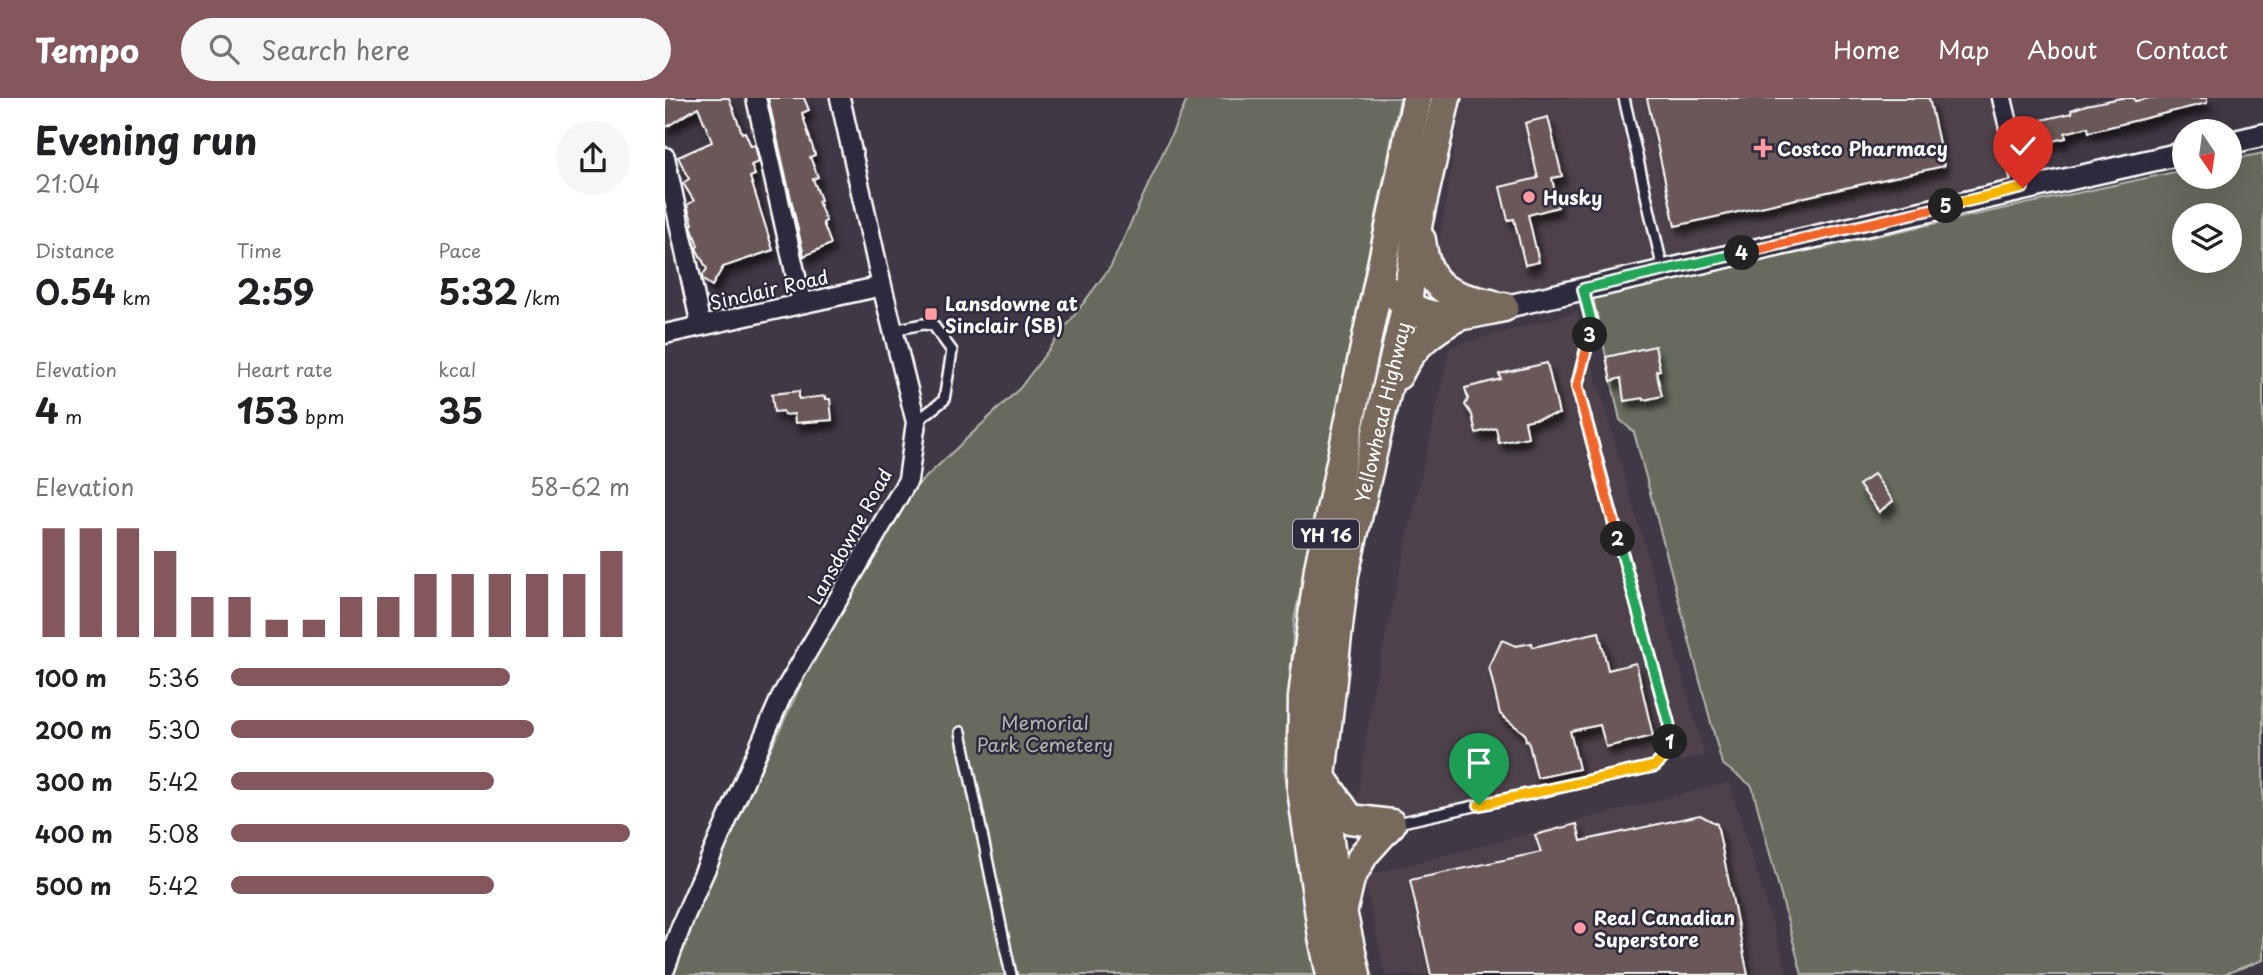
<!DOCTYPE html>
<html lang="en">
<head>
<meta charset="utf-8">
<style>
	body { margin:0; font-family:"Playpen Sans",sans-serif; background:#f6f6f6; color:#202124; height:100vh; display:flex; flex-direction:column; font-size:26px; white-space:nowrap }
	* { box-sizing:border-box; margin:0 }
	p { font-size:23px; color:#757577 }
	.icon { flex:none; width:38px; height:38px; fill:none; stroke:currentColor; stroke-width:2; stroke-linecap:round; stroke-linejoin:round }
	.map { position:relative; flex:1; overflow:hidden }
	.drawer { display:flex; flex-direction:column; background:#fff; width:665px }
	.drawer>* { flex:none }
	.needle { width:46px; rotate:167deg }
	.controls { position:absolute; left:1507px; top:21px; display:grid; gap:14px }
	.controls a { display:grid; place-items:center; width:70px; height:70px; border-radius:50%; background:#fff; box-shadow:0 7px 28px #0002; font-size:35px }
	.pin { position:absolute; display:grid; place-items:center; width:60px; height:60px; color:#fff; margin:-72px -30px; border-radius:50% 50% 50% 0; rotate:-45deg; box-shadow:0 0 7px #0007 }
	.pin .icon { rotate:45deg }
	.km { position:absolute; width:35px; height:35px; margin:-18px; border-radius:50%; background:#222; color:#fff; font-size:19px; line-height:35px; text-align:center }
	.round { display:grid; place-items:center; flex:none; width:74px; height:74px; border-radius:37px; background:#f6f6f6 }
	.summary { display:flex; align-items:center; justify-content:space-between; height:119px; padding:0 35px }
	h1 { font-size:38px; font-weight:700; line-height:52px }
	.metrics { display:grid; grid-template-columns:repeat(3,1fr); gap:10px; height:119px; padding:7px 35px }
	.metrics div { display:grid; align-content:center }
	.metrics b { font-size:35px; font-weight:700 }
	.metrics small { font-size:19px; font-weight:400 }
	.metrics p { font-size:19px }
	.chart { height:196px; padding:14px 35px }
	.chart p { display:flex; justify-content:space-between }
	.chart svg { width:100%; height:126px; margin-top:7px; stroke:#84575d; stroke-width:6 }
	ul { padding:0 35px; list-style:none; font-size:23px }
	li { display:grid; grid-template-columns:112px 84px 1fr; align-items:center; height:52px }
	li i { height:18px; border-radius:9px; background:#84575d }
	header { display:flex; align-items:center; gap:42px; box-sizing:border-box; height:98px; padding:0 35px; background:#84575d; color:#fff }
	header strong { font-size:33px }
	nav { display:flex; gap:38px; margin-inline-start:auto; font-size:24px }
	.search { width:490px; height:63px; background:#f6f6f6; display:flex; align-items:center; gap:18px; box-sizing:border-box; padding:0 24px; border-radius:38px; color:#757577; font-size:26px }
	main { display:flex; flex:1; min-height:0 }
	.map>svg:first-child { display:block }
	.built { fill:#4e424b }
	.green { fill:#676b5d; stroke:#b3b5ae; stroke-width:2; fill-rule:evenodd }
	.building { fill:#6b5859; stroke:#fff; stroke-width:2; filter:url(#shadow) }
	.lines { fill:none; stroke-linecap:round; stroke-linejoin:round }
	.service-casing { stroke:#fff; stroke-width:14 }
	.minor-casing { stroke:#fff; stroke-width:23 }
	.tertiary-casing { stroke:#fff; stroke-width:26 }
	.trunk-casing { stroke:#fff; stroke-width:33 }
	.service { stroke:#2f2a3d; stroke-width:9 }
	.minor { stroke:#2f2a3d; stroke-width:18 }
	.tertiary { stroke:#2f2a3d; stroke-width:21 }
	.trunk { stroke:#77695c; stroke-width:28 }
	.split-1-casing { stroke:#fff; stroke-width:14 }
	.split-2-casing { stroke:#fff; stroke-width:14 }
	.split-3-casing { stroke:#fff; stroke-width:14 }
	.split-4-casing { stroke:#fff; stroke-width:14 }
	.split-5-casing { stroke:#fff; stroke-width:14 }
	.split-6-casing { stroke:#fff; stroke-width:14 }
	.split-1 { stroke:#f5b400; stroke-width:9 }
	.split-2 { stroke:#22a559; stroke-width:9 }
	.split-3 { stroke:#f0652b; stroke-width:9 }
	.split-4 { stroke:#22a559; stroke-width:9 }
	.split-5 { stroke:#f0652b; stroke-width:9 }
	.split-6 { stroke:#f5b400; stroke-width:9 }
	.poi-dot { fill:#ff9aa2; stroke:#2f2a3d; stroke-width:2.5 }
	.labels { text-anchor:middle; dominant-baseline:central; stroke-width:5; stroke-linejoin:round; paint-order:stroke }
	.shield { fill:#2f2a3d; stroke:#c1bfc5; stroke-width:2 }
	.shield-label { font-size:18px; font-weight:bold; fill:#fff }
	.poi-label { font-size:19px; font-weight:bold; fill:#fff; stroke:#2f2a3d; text-anchor:start }
	.street-label { font-size:19px; fill:#fff; stroke:#2f2a3d }
	.park-label { font-size:19px; fill:#b3b5ae; stroke:#2f2a3d }
</style>
</head>
<body>
<header>
<strong>Tempo</strong>
<div class="search"><svg class="icon" aria-label="search" viewBox="0 0 24 24"><circle cx="10" cy="10" r="6"/><path d="M15 15l6 6"/></svg>Search here</div>
<nav><a>Home</a><a>Map</a><a>About</a><a>Contact</a></nav>
</header>
<main>
<section class="drawer">
<div class="summary"><div><h1>Evening run</h1><p>21:04</p></div><a class="round"><svg class="icon" aria-label="share" viewBox="0 0 24 24"><path d="M12 15V3M7 8l5-5 5 5M5 13v7h14v-7"/></svg></a></div>
<div class="metrics">
<div><p>Distance</p><b>0.54<small> km</small></b></div>
<div><p>Time</p><b>2:59</b></div>
<div><p>Pace</p><b>5:32<small> /km</small></b></div>
</div>
<div class="metrics">
<div><p>Elevation</p><b>4<small> m</small></b></div>
<div><p>Heart rate</p><b>153<small> bpm</small></b></div>
<div><p>kcal</p><b>35</b></div>
</div>
<div class="chart"><p><span>Elevation</span>58–62 m</p>
<svg viewBox="0 0 160 44" preserveAspectRatio="none"><path d="M5 44V6M15 44V6M25 44V6M35 44V14M45 44V30M55 44V30M65 44V38M75 44V38M85 44V30M95 44V30M105 44V22M115 44V22M125 44V22M135 44V22M145 44V22M155 44V14"/></svg>
</div>
<ul>
<li><b>100 m</b>5:36<i style="width:70%"></i></li>
<li><b>200 m</b>5:30<i style="width:76%"></i></li>
<li><b>300 m</b>5:42<i style="width:66%"></i></li>
<li><b>400 m</b>5:08<i style="width:100%"></i></li>
<li><b>500 m</b>5:42<i style="width:66%"></i></li>
</ul>
</section>
<div class="map">
<svg width="1598" height="877" viewBox="0 0 1598 877">
	<defs>
		<filter id="shadow"><feDropShadow dx="4.5" dy="8" stdDeviation="3.5" flood-color="#0009"/></filter>
	</defs>
	<rect width="100%" height="100%" fill="#413845"/>
	<filter id="ink" filterUnits="userSpaceOnUse"><feTurbulence type="fractalNoise" baseFrequency=".0143" numOctaves="2"/><feDisplacementMap in="SourceGraphic" scale="14" xChannelSelector="R" yChannelSelector="G"/><feConvolveMatrix kernelMatrix="1 2 1 2 8 2 1 2 1" color-interpolation-filters="sRGB"/></filter>
	<g filter="url(#ink)">
		<!-- built -->
		<path class="built" d="M 797,0 L 1329,0 L 1350,88 L 829,201 L 770,172 Z
			M 912,214 L 1040,657 L 687,739 L 708,594 L 785,249 Z
			M 1064,684 L 1123,877 L 720,877 L 699,778 Z"/>
		<!-- green -->
		<path class="green" d="M 523,0 L 735,0 L 629,523 L 619,670 L 653,877 L 6,877 L 13,848 L 173,508 L 238,401 L 355,290 L 446,168 Z
			M 1598,55 L 1598,862 L 1557,877 L 1137,877 L 1087,688 L 1057,666 L 969,334 L 955,322 L 928,199 L 1519,72 L 1519,79 L 1564,79 L 1565,62 ZM 1519,117 L 1564,117 L 1564,163 L 1519,163 Z"/>
		<!-- building -->
		<path class="building" d="M 0,0 L 64,0 L 77,35 L 80,34 L 86,48 L 90,47 L 94,64 L 86,67 L 90,77 L 85,79 L 108,152 L 58,169 L 47,188 L 38,182 L 37,178 L 42,171 L 31,150 L 33,148 L 26,127 L 28,126 L 22,107 L 29,103 L 18,85 L 24,81 L 13,59 L 47,44 L 33,9 L 0,30 Z
			M 103,0 L 139,0 L 144,12 L 137,15 L 150,57 L 145,59 L 153,79 L 148,81 L 156,102 L 153,103 L 161,123 L 158,125 L 166,146 L 139,158 Z
			M 982,0 L 1264,0 L 1279,68 L 1010,128 Z
			M 1456,0 L 1469,0 L 1470,3 L 1485,0 L 1542,0 L 1542,5 L 1424,34 L 1423,29 L 1400,35 L 1401,40 L 1373,46 L 1368,24 L 1407,15 L 1406,12 L 1421,7 Z
			M 883,19 L 897,78 L 887,80 L 893,109 L 863,117 L 874,164 L 860,167 L 849,121 L 843,122 L 835,89 L 873,80 L 860,25 Z
			M 990,248 L 995,272 L 991,273 L 997,298 L 979,302 L 978,300 L 959,303 L 956,280 L 946,283 L 941,259 Z
			M 882,265 L 894,316 L 860,323 L 863,339 L 834,345 L 831,330 L 811,335 L 807,317 L 800,307 L 803,301 L 800,290 L 836,281 L 834,276 Z
			M 134,293 L 134,301 L 161,298 L 161,301 L 165,301 L 167,322 L 130,325 L 129,316 L 119,317 L 118,313 L 109,314 L 107,296 Z
			M 1209,376 L 1228,403 L 1214,414 L 1194,387 Z
			M 934,534 L 943,572 L 971,565 L 988,638 L 941,649 L 935,627 L 905,633 L 914,671 L 872,680 L 863,642 L 861,643 L 860,636 L 835,616 L 824,569 L 837,542 L 851,548 L 867,545 L 868,549 Z
			M 1035,717 L 1052,726 L 1083,877 L 766,877 L 745,782 L 876,754 L 870,737 L 912,726 L 916,743 Z"/>
		<g class="lines">
			<!-- service casing -->
			<g class="service-casing">
				<path id="service" d="M 959,0 L 998,172
					M 229,232 L 258,226 L 268,227 L 287,253 L 279,302 L 251,324
					M 296,634 L 346,877
					M 728,726 L 990,668 L 1005,653 L 1004,626 L 912,288 L 927,226 L 918,191"/>
			</g>
			<!-- minor casing -->
			<g class="minor-casing">
				<path id="minor" d="M 91,0 L 137,205
					M 1337,0 L 1358,90
					M 0,59 L 36,228
					M 0,236 L 217,188
					M 0,871 L 20,818 L 117,597 L 243,382 L 251,324 L 217,188 L 175,0"/>
			</g>
			<!-- tertiary casing -->
			<g class="tertiary-casing">
				<path id="tertiary" d="M 1564,45 L 1598,37
					M 839,209 L 1519,55"/>
			</g>
			<!-- trunk casing -->
			<g class="trunk-casing">
				<g id="trunk">
					<path d="M 756,142 C 762,190 782,198 826,206"/>
					<path d="M 728,194 C 761,231 797,217 839,209"/>
					<path d="M 733,277 C 748,246 766,233 795,217"/>
					<path d="M 660,685 L 685,721 L 726,726"/>
					<path d="M 678,811 L 685,781 L 699,756 L 726,726"/>
					<path d="M 666,877 L 658,839 L 637,692 L 638,599 L 654,470 L 752,0"/>
					<path id="s1" d="M 691,877 L 677,813 L 671,799 L 656,679 L 679,476 L 742,206 L 753,123 L 781,0"/>
				</g>
			</g>
			<!-- service -->
			<use href="#service" class="service"/>
			<!-- minor -->
			<use href="#minor" class="minor"/>
			<!-- tertiary -->
			<use href="#tertiary" class="tertiary"/>
			<!-- trunk -->
			<use href="#trunk" class="trunk"/>
		</g>
	</g>
	<g class="lines" filter="url(#ink)">
		<!-- split-1 casing -->
		<g class="split-1-casing">
			<path id="split-1" d="M 814,707 L 990,668 L 1005,653 L 1005,644"/>
		</g>
		<!-- split-2 casing -->
		<g class="split-2-casing">
			<path id="split-2" d="M 953,441 L 1004,626 L 1005,644"/>
		</g>
		<!-- split-3 casing -->
		<g class="split-3-casing">
			<path id="split-3" d="M 925,237 L 912,288 L 953,441"/>
		</g>
		<!-- split-4 casing -->
		<g class="split-4-casing">
			<path id="split-4" d="M 925,237 L 927,226 L 918,191 L 1077,155"/>
		</g>
		<!-- split-5 casing -->
		<g class="split-5-casing">
			<path id="split-5" d="M 1077,155 L 1281,108"/>
		</g>
		<!-- split-6 casing -->
		<g class="split-6-casing">
			<path id="split-6" d="M 1281,108 L 1358,90"/>
		</g>
		<!-- split-1 -->
		<use href="#split-1" class="split-1"/>
		<!-- split-2 -->
		<use href="#split-2" class="split-2"/>
		<!-- split-3 -->
		<use href="#split-3" class="split-3"/>
		<!-- split-4 -->
		<use href="#split-4" class="split-4"/>
		<!-- split-5 -->
		<use href="#split-5" class="split-5"/>
		<!-- split-6 -->
		<use href="#split-6" class="split-6"/>
	</g>
	<!-- markers -->
	<g class="poi-dot">
		<path d="M1094.5 39.5h7v7h7v7h-7v7h-7v-7h-7v-7h7z"/>
		<circle cx="864" cy="99" r="7"/>
		<rect x="259" y="209" width="14" height="14" rx="3.5"/>
		<circle cx="915" cy="830" r="7"/>
	</g>
	<g class="labels">
		<!-- shield labels -->
		<rect class="shield" x="628" y="421.5" width="66" height="29" rx="5"/>
		<g class="shield-label">
			<text x="661" y="436">YH 16</text>
		</g>
		<!-- poi labels -->
		<g class="poi-label">
			<text x="1112" y="50">Costco Pharmacy</text>
			<text x="878" y="99">Husky</text>
			<text x="280" y="205">Lansdowne at<tspan x="280" dy="22">Sinclair (SB)</tspan></text>
			<text x="929" y="819">Real Canadian<tspan x="929" dy="22">Superstore</tspan></text>
		</g>
		<!-- street labels -->
		<g class="street-label">
			<text transform="translate(104 191) rotate(-13)">Sinclair Road</text>
			<text stroke="none"><textPath href="#s1" startOffset="572">Yellowhead Highway</textPath></text>
			<text transform="translate(184 438) rotate(-61)">Lansdowne Road</text>
		</g>
		<!-- park labels -->
		<g class="park-label">
			<text x="380" y="624">Memorial<tspan x="380" dy="22">Park Cemetery</tspan></text>
		</g>
	</g>
</svg>
<div class="controls">
<a><svg class="needle" viewBox="-14 -14 28 28"><path d="M0-13l5 13h-10z" fill="#e53935"/><path d="M0 13l5-13h-10z" fill="#757577"/></svg></a>
<a><svg class="icon" aria-label="layers" viewBox="0 0 24 24"><path d="M12 4l9 5-9 5-9-5zM3 14l9 5 9-5"/></svg></a>
</div>
<div class="pin" style="left:814px;top:707px;background:#1e9e55"><svg class="icon" aria-label="arrive" viewBox="0 0 24 24"><path d="M6 21V4h12l-3 4 3 4H6"/></svg></div>
<div class="pin" style="left:1358px;top:90px;background:#d93025"><svg class="icon" aria-label="check" viewBox="0 0 24 24"><path d="M5 12l5 5 9-10"/></svg></div>
<b class="km" style="left:1005px;top:644px">1</b>
<b class="km" style="left:953px;top:441px">2</b>
<b class="km" style="left:925px;top:237px">3</b>
<b class="km" style="left:1077px;top:155px">4</b>
<b class="km" style="left:1281px;top:108px">5</b>
</div>
</main>
</body>
</html>
